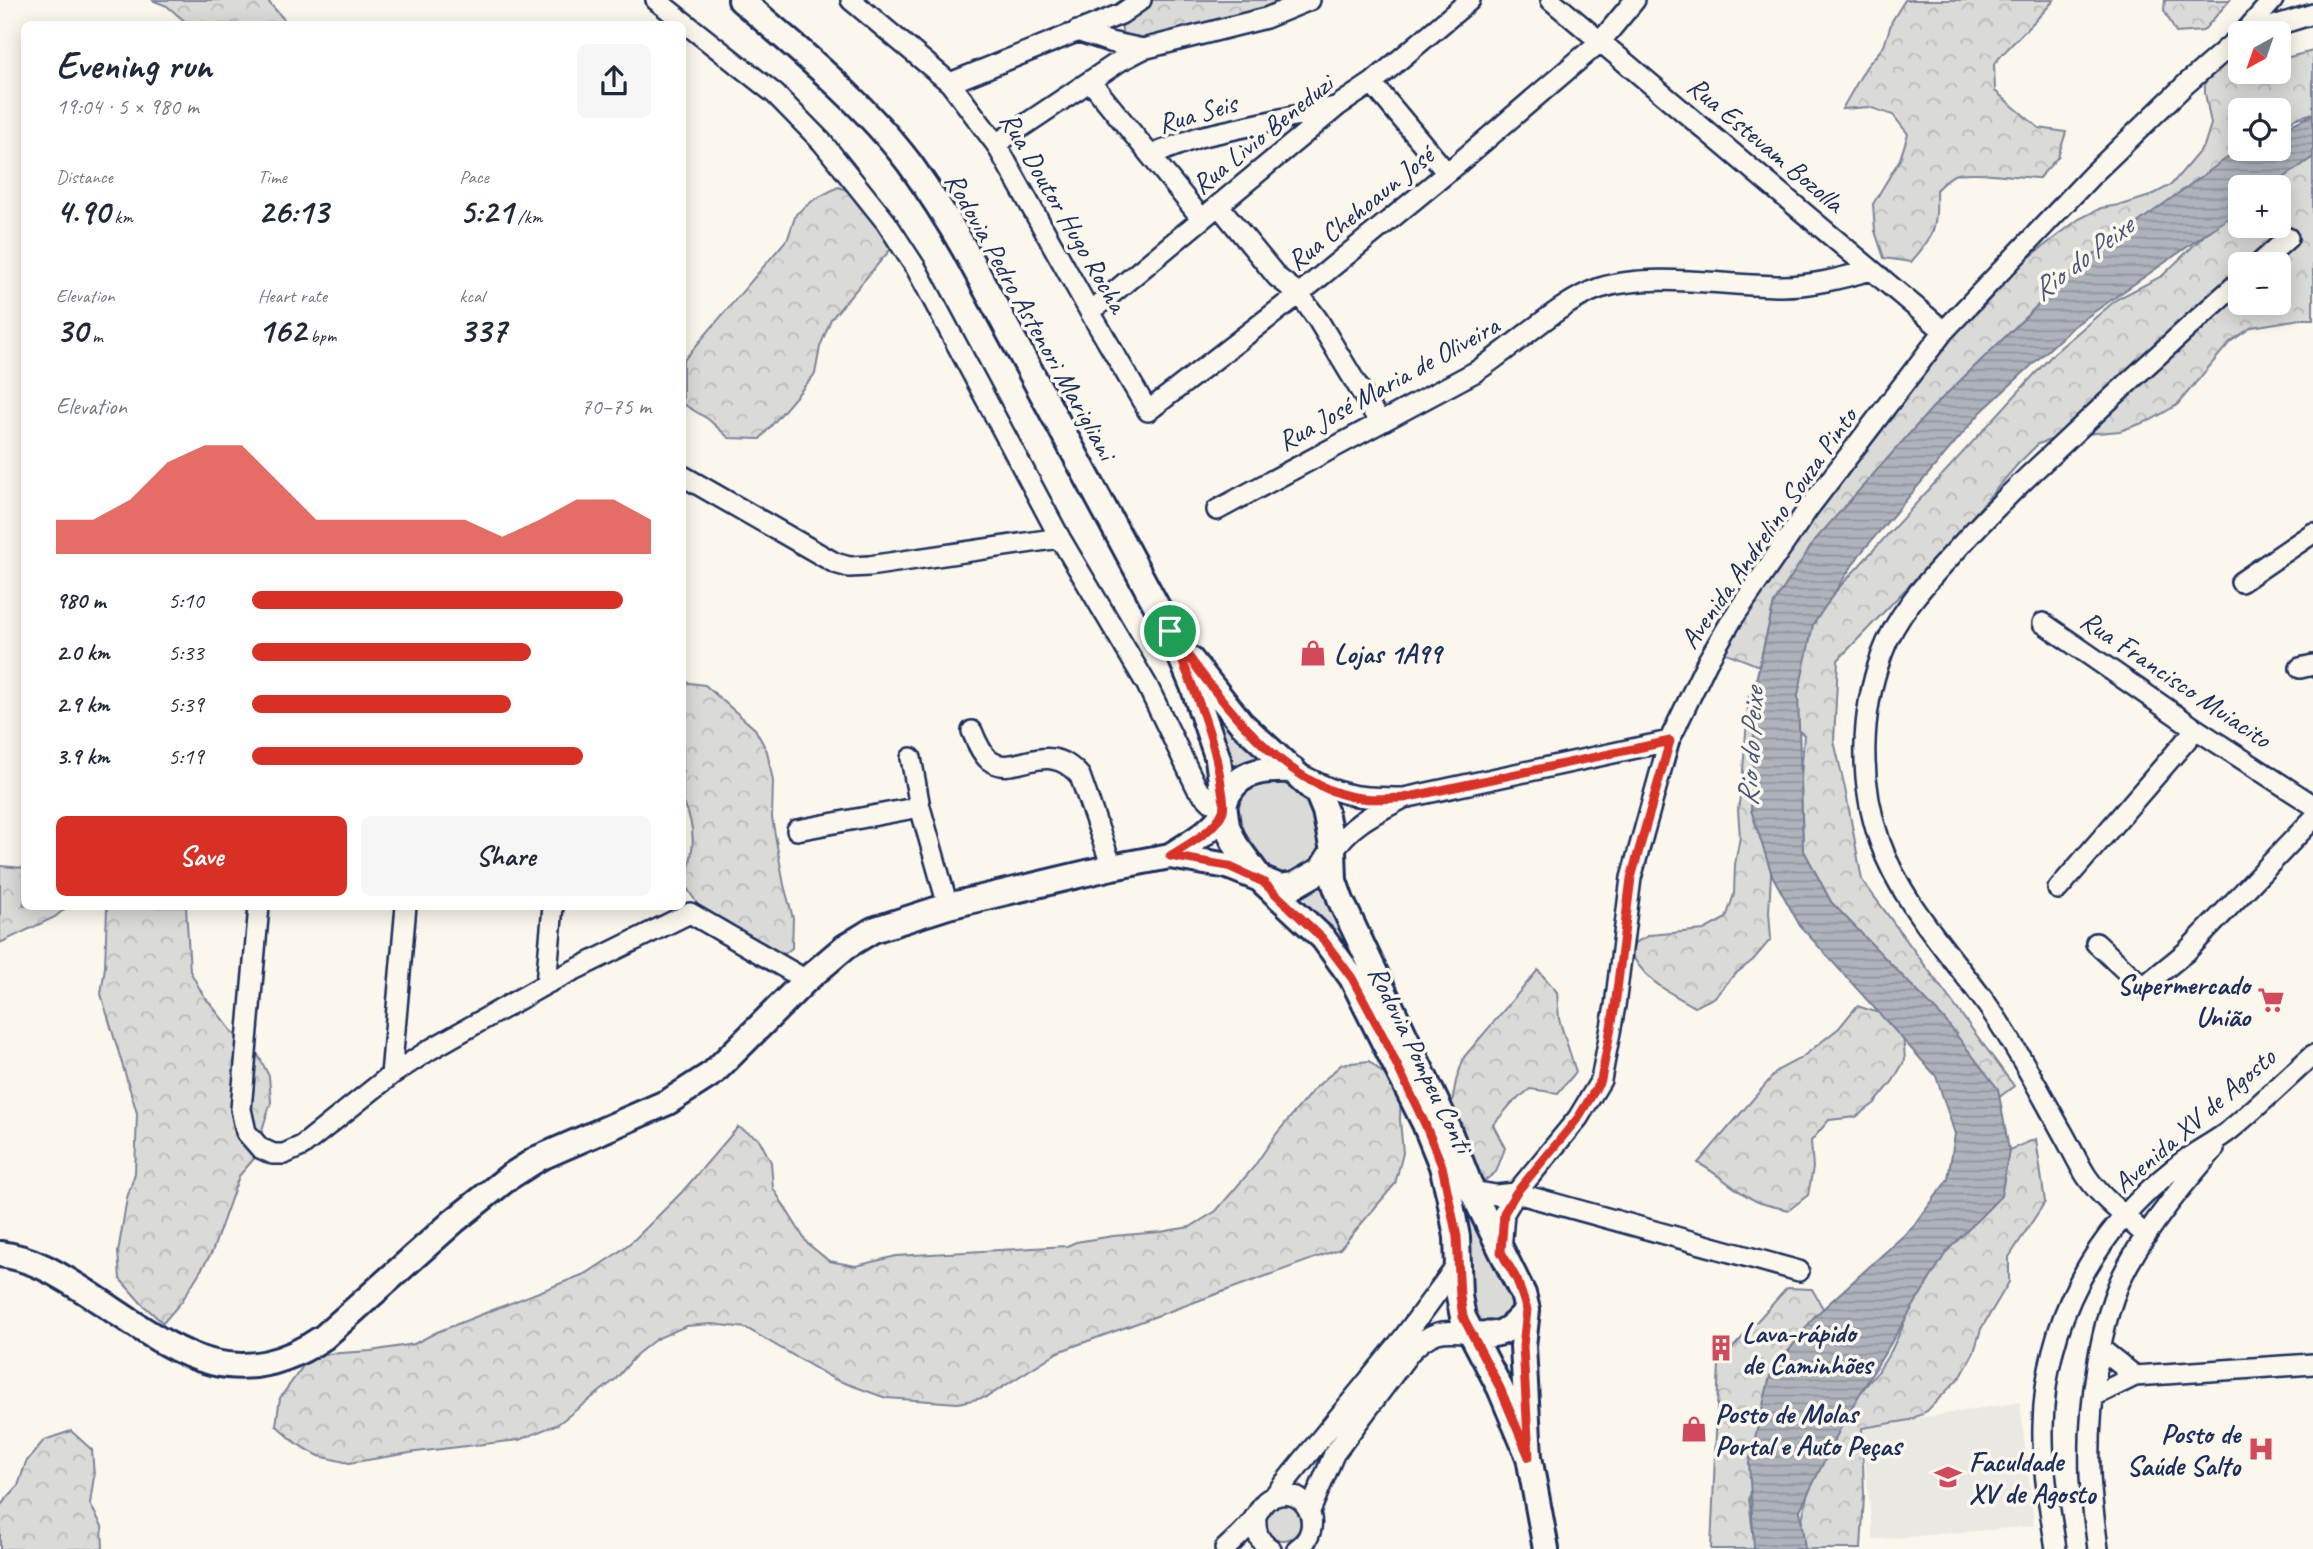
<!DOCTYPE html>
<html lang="en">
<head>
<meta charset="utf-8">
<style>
	body { margin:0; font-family:Caveat,sans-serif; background:#f6f6f7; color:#1f2937; height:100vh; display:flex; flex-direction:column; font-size:26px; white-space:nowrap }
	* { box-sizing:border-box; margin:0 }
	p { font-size:23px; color:#747a83 }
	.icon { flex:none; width:38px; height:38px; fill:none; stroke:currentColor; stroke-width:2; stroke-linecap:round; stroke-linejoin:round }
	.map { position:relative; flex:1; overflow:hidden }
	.sheet { position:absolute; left:21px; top:21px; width:665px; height:889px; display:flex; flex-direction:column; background:#fff; border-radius:10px; box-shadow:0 4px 18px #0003 }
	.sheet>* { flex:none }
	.needle { width:46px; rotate:220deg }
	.tools { position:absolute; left:2228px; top:21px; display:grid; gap:14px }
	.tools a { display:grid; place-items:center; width:63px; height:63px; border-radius:10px; background:#fff; box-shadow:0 4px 18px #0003; font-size:35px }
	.pin { position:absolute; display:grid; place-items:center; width:60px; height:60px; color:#fff; margin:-30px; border:4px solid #fff; border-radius:50%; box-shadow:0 2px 7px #0007 }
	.round { display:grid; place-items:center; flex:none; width:74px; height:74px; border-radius:10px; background:#f6f6f7 }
	.summary { display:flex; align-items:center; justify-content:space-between; height:119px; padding:0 35px }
	h1 { font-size:38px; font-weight:800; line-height:52px }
	.figures { display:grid; grid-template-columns:repeat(3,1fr); gap:10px; height:119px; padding:7px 35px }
	.figures div { display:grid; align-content:center }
	.figures b { font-size:35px; font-weight:800 }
	.figures small { font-size:19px; font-weight:400 }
	.figures p { font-size:19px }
	.chart { height:196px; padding:14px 35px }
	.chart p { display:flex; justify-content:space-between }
	.chart svg { width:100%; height:126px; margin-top:7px; fill:#d93025; opacity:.7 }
	.action { display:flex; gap:14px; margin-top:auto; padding:14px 35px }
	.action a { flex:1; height:80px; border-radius:10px; background:#d93025; color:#fff; font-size:28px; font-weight:800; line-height:80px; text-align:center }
	.action a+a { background:#f6f6f7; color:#1f2937 }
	ul { padding:0 35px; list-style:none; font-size:23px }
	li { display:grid; grid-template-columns:112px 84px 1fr; align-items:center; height:52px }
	li i { height:18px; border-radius:9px; background:#d93025 }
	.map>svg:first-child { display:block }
	.built { fill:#eae8e2 }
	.green { fill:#dadad7; stroke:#7a849a; stroke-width:2 }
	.forest { fill:url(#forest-crowns); stroke:#7a849a; stroke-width:2; fill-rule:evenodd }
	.water { fill:url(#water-rules); stroke:#747e96; stroke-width:2 }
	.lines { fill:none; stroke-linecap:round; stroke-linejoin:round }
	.minor-casing { stroke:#1b2f5e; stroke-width:24 }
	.major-casing { stroke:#1b2f5e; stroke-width:30 }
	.minor { stroke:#fbf7ec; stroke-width:19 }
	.major { stroke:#fbf7ec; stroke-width:24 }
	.route-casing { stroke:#fff; stroke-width:14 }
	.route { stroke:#d93025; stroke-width:9 }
	.labels { text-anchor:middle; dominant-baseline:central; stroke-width:7; stroke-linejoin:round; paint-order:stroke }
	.street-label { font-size:28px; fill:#1b2f5e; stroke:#fbf7ec }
	.poi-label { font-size:28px; font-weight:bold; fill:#1b2f5e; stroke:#fbf7ec; text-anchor:start }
	.water-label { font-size:30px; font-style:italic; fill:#47577a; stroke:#fbf7ec }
</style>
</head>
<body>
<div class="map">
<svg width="2313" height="1549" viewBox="0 0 2313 1549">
	<defs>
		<pattern id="forest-crowns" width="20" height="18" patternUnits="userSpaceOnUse" patternTransform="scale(1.75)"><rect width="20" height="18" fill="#dadad7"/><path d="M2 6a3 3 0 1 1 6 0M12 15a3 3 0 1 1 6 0" fill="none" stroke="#babbbb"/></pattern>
		<pattern id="water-rules" width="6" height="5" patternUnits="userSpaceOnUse" patternTransform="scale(1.75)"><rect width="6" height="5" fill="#afb3bb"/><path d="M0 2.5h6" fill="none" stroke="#8e929b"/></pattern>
	</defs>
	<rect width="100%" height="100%" fill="#fbf7ec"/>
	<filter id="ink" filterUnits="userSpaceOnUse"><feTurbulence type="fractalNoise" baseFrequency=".0143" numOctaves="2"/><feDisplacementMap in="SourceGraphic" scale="14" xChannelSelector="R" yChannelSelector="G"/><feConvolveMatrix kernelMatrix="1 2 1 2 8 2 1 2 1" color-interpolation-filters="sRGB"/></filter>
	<g filter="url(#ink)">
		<!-- built -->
		<path class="built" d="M 2020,1402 L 2034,1526 L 1873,1540 L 1862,1427 Z"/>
		<!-- green -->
		<path class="green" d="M 1201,683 L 1269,761 L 1232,779 Z
			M 1287,778 L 1309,795 L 1322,843 L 1319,856 L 1295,875 L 1276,877 C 1255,856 1238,832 1237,802 C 1253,781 1262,781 1287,778 Z
			M 1325,880 L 1364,976 L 1287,894 Z
			M 1460,1189 L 1480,1236 L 1515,1303 C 1509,1320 1501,1321 1485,1324 L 1476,1317 L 1472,1307 L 1468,1244 Z
			M1265 1522a18 18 0 1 1 36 0a18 18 0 1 1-36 0Z"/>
		<!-- forest -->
		<path class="forest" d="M 152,0 L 267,0 L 288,24 L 188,24 L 167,6 Z
			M 1124,0 L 1311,0 L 1120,45 L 1122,30 L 1120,3 Z
			M 1905,0 L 2054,0 C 2035,23 2013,41 1994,64 L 1995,91 L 2039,128 L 2066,132 L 2058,157 L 2039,178 C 2020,178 1968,169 1954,175 C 1948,178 1941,185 1936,190 C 1937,227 1936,234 1911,262 L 1884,258 L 1875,231 L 1873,204 L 1900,159 L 1908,134 L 1893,115 L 1869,107 L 1842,109 L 1866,67 L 1884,46 L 1892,21 Z
			M 2165,0 L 2230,0 L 2203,31 L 2176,33 L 2164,10 Z
			M 2219,46 L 2240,58 L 2240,72 L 2278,72 L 2279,62 L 2289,57 L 2313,51 L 2313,113 L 2294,119 L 2279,134 L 2278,110 L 2240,110 L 2240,149 L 2262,149 L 1774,603 L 1759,666 L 1721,651 L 1734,621 L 1894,415 L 1904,394 L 1943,339 L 1964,325 L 1985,305 L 2018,266 L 2079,219 L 2101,208 L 2125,204 L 2150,196 L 2171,185 L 2204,146 L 2211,124 L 2205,93 L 2205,68 Z
			M 2313,152 L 2313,319 L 2300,319 L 2252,327 L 2230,342 L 2177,405 L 2151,420 L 2120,431 L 2063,436 L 2038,444 L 2018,464 L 1945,548 L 1838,660 L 1834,741 L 1845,788 L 1862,880 L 2014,1086 L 1994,1101 L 1947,1023 L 1831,902 L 1803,849 L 1801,779 L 1804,735 L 1791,724 L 1803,627 L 2054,353 L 2117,299 L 2162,276 L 2240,201 L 2240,226 L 2278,226 L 2278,187 L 2260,187 ZM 2240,264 L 2278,264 L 2278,303 L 2240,303 Z
			M 838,187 L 862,195 L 898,226 L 890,250 L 831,319 L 820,347 L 815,374 L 760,439 L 729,438 L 708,419 L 683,404 L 683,361 L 788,238 L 796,214 L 815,199 Z
			M 1761,674 L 1776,780 L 1769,912 L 1771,939 L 1753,960 L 1734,975 L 1715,997 L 1695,1007 C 1662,988 1646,982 1627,947 L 1650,935 L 1704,930 L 1726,918 L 1734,894 L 1735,864 L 1740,837 L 1738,810 L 1742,783 L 1749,695 Z
			M 682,682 L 705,685 L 755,729 L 767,751 L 773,781 L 772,818 L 784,885 L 793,918 L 792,948 L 773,963 L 727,936 L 698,905 L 685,885 C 693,853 698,831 683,801 Z
			M 0,866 L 24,868 L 24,906 L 67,907 L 55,917 L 0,943 Z
			M 107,907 L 186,907 L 190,971 L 202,993 L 235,1035 L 257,1053 L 269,1076 L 271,1102 L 263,1127 L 258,1154 L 239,1176 L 212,1252 L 182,1301 L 163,1323 L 142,1304 L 120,1279 L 118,1252 L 127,1198 L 135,1173 L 137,1113 L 101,994 L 105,967 Z
			M 1538,970 L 1557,992 L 1559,1019 L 1576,1072 L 1558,1093 L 1530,1089 L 1511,1104 L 1493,1125 L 1505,1148 L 1496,1172 L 1479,1185 L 1451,1108 L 1456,1081 L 1464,1057 Z
			M 1857,1006 L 1882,1014 L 1903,1033 L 1905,1060 L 1893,1081 L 1875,1103 L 1856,1117 L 1829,1120 L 1811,1141 L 1813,1168 L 1808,1195 L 1789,1210 C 1778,1207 1766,1206 1756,1201 C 1735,1191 1719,1174 1698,1163 L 1778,1070 L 1801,1058 L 1839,1028 Z
			M 1369,1061 L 1401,1089 L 1400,1120 L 1403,1153 L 1395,1184 L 1340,1249 L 1058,1352 L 987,1397 L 958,1403 L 886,1398 L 834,1379 L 746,1328 L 712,1324 L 686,1326 L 656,1339 L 637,1354 L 616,1379 L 558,1424 L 519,1440 L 416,1452 L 349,1463 L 319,1456 L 297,1444 L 276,1425 L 280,1398 L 311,1355 L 371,1351 L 414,1344 L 437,1332 L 587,1273 L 616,1254 L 635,1239 L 682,1192 L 738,1127 L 759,1139 L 771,1162 L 773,1188 L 807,1243 L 829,1261 L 856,1266 L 896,1256 L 1067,1246 L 1076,1242 L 1113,1236 L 1160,1232 L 1190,1227 L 1216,1211 L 1253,1168 L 1277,1133 L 1314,1089 L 1342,1064 Z
			M 2036,1139 L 2045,1202 L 2009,1257 L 2009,1282 L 1981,1329 L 1974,1352 L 1962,1375 L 1927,1411 L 1910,1420 L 1862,1428 L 1864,1495 L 1861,1549 L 1796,1549 L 1809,1486 L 1844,1411 L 1877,1373 L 1891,1351 L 1902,1328 L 1919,1280 L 2002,1190 L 2009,1150 Z
			M 1787,1288 L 1812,1289 L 1825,1312 L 1781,1408 L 1749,1498 L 1752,1525 L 1757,1549 L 1711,1549 L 1719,1363 Z
			M 71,1431 L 92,1450 L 94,1476 L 90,1504 L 102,1526 L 103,1549 L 0,1549 L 0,1506 L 18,1486 L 26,1462 L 44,1440 Z"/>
		<!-- water -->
		<path class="water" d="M 2313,114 L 2313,157 L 2271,187 L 2240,187 L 2240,210 L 2074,326 L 1981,412 L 1860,554 L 1813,625 L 1798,695 L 1803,849 L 1831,902 L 1944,1019 L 1998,1089 L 2009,1150 L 2001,1196 L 1947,1251 L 1847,1415 L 1800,1510 L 1805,1549 L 1754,1549 L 1749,1463 L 1770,1376 L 1814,1317 L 1914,1226 L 1948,1179 L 1955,1134 L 1936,1076 L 1800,926 L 1772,875 L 1751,810 L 1756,680 L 1774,603 L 1815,540 L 1933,407 L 2078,266 L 2231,155 L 2244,149 L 2278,149 L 2279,131 Z"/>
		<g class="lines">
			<!-- minor casing -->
			<g class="minor-casing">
				<path id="minor" d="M 656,0 L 775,94 L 822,142 L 886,222 L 916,268 L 1060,538 L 1147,685 L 1197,788 L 1211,802 L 1224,807
					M 851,0 L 950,83 L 996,144 L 1090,312 L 1148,411 L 1299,294 L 1447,173 L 1601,41 L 1635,0
					M 1551,0 L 1944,331
					M 1077,31 L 1110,42 L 1143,49
					M 2244,33 L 2273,0
					M 2251,33 L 2313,14
					M 1090,81 L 1202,219
					M 950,83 L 1121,14 L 1141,0
					M 1372,83 L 1447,173
					M 996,144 L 1120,61 L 1143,49 L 1266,18 L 1310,0
					M 1151,155 L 1199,137 L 1335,107
					M 1219,206 L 1277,277 L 1299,294 L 1318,320 L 1380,423
					M 2259,264 L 2288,238
					M 1090,312 L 1339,105 L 1372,83 L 1470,0
					M 683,476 L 835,563 L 849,567 L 869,566 L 1060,538
					M 1217,510 L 1475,372 C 1513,348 1560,301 1600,288 C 1652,272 1726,286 1781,286 C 1812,286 1842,278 1871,270
					M 2241,582 L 2313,533
					M 2043,623 L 2196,729 L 2313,805
					M 2300,668 L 2313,665
					M 972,731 C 976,741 981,753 989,760 C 1014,780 1046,736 1080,776 L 1112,867
					M 911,758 L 920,807 L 948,906
					M 1306,777 C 1345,798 1361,798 1404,798 L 1669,741
					M 797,830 L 920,807
					M 1333,851 C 1350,825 1373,814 1400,800
					M 2058,889 L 2196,729
					M 259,906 L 241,1109 L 246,1132 L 260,1148 L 273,1154 L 284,1154 L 302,1146 L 391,1075 L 431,1049 L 546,984 L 690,913 L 806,980
					M 2096,943 L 2143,987 L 2186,952 L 2313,819
					M 546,984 L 553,906
					M 391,1075 L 406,906
					M 1472,1191 L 1496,1195 L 1516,1193 L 1799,1271
					M 2146,1236 C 2126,1216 2103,1200 2087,1177 C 2077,1162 2070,1145 2061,1130 C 2038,1088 2015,1045 1988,1006 C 1951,954 1901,903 1880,842 C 1859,782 1860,714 1882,654 C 1895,617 1924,585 1950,557 C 1982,521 2015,488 2051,455 C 2113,396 2176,338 2240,281
					M 1501,1251 L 1504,1213 L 1516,1193 L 1578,1118 L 1601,1080 L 1615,1006 L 1631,878 L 1669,741 L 1707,662 L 1733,618 L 1808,509 L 1944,331 L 2093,174 L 2186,84 L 2240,37
					M 2101,1349 L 2135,1376
					M 2094,1396 L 2135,1376 L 2313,1364
					M 1273,1497 L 1404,1337 L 1458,1264
					M 1310,1511 L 1334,1454 L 1410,1352 C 1431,1331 1441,1329 1470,1333
					M 1256,1517 C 1255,1531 1258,1541 1271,1549
					M 1225,1549 C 1235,1539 1248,1529 1255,1517 C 1261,1509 1262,1501 1273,1497 C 1306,1483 1327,1529 1297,1549
					M 2056,1549 C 2050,1509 2042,1468 2043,1427 C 2045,1320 2094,1232 2177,1166 C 2193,1152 2214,1143 2230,1130 C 2259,1106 2285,1080 2313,1055
					M 2098,1549 C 2095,1524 2091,1499 2090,1474 C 2088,1413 2098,1319 2128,1265 C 2151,1223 2183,1185 2214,1149"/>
			</g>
			<!-- major casing -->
			<g class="major-casing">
				<path id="major" d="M 741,0 C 800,51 863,102 910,164 C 930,192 948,220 965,250 L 1170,631 L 1193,686 L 1218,759 L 1227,826 L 1235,844 L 1263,882 L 1323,938 L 1352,978 L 1425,1124 L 1442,1166 L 1449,1194 L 1457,1237 L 1459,1296 L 1463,1317 L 1500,1388 L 1529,1457
					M 1191,660 L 1241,723 L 1318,794 L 1325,811 L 1333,851 L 1334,881 L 1341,901 L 1444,1119 L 1472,1191 L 1523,1294 L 1527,1310 L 1523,1346 L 1529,1457 L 1546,1549
					M 1170,856 C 1186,846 1207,834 1219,819 C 1224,812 1224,801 1229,793 C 1242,769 1269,769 1293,770
					M 0,1254 C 32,1258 56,1273 83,1290 C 166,1343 227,1403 324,1337 L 454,1221 L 509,1177 L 539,1158 L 668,1102 L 713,1073 L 806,980 L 845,947 L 873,930 L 948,906 L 1112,867 L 1170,856 L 1228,866 L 1280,887 L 1295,885 L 1321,870 L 1333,851
					M 1470,1333 C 1500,1338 1508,1332 1527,1310"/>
			</g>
			<!-- minor -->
			<use href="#minor" class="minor"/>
			<!-- major -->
			<use href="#major" class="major"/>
		</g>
	</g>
	<g class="lines" filter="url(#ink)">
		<!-- route casing -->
		<g class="route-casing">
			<path id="route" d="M 1170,631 C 1214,691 1281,789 1361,798 C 1375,800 1390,798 1404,798 L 1670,741 L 1631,878 L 1615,1006 L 1601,1080 L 1578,1118 L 1516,1193 L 1504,1213 L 1501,1252 L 1517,1280 L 1527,1310 L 1523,1346 L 1529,1457 L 1500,1388 L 1463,1317 L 1460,1296 L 1457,1237 L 1442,1166 L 1425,1124 L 1384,1038 L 1352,978 L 1322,938 L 1263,882 L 1228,866 L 1170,856 C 1187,845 1215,831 1223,811 C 1225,804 1223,797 1222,790 C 1215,734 1191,683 1170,631 Z"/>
		</g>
		<!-- route -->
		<use href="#route" class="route"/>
	</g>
	<!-- icons -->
	<defs>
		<g id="shop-bare" transform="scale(2.1)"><path d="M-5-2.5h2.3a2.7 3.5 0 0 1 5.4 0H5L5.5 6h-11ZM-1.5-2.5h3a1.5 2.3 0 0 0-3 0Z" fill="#d1495b" stroke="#fbf7ec" stroke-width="2.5" paint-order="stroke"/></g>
		<g id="supermarket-bare" transform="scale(2.1)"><path d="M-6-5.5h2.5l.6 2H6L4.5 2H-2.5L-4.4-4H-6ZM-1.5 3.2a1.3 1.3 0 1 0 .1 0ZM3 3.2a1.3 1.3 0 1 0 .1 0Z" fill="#d1495b" stroke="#fbf7ec" stroke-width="2.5" paint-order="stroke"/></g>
		<g id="building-bare" transform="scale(2.1)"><path d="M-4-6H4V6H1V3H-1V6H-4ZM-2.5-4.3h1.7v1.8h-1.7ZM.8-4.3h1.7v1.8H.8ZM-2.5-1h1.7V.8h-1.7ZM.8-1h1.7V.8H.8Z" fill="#d1495b" stroke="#fbf7ec" stroke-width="2.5" paint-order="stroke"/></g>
		<g id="hospital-bare" transform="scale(2.1)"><path d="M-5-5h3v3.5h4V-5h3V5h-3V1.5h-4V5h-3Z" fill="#d1495b" stroke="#fbf7ec" stroke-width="2.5" paint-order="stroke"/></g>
		<g id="university-bare" transform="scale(2.1)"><path d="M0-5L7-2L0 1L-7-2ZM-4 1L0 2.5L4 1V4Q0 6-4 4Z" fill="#d1495b" stroke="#fbf7ec" stroke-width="2.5" paint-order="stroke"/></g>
	</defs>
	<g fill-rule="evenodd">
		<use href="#shop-bare" x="1313" y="653"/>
		<use href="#supermarket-bare" x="2271" y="1000"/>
		<use href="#building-bare" x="1721" y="1348"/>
		<use href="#shop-bare" x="1694" y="1429"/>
		<use href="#hospital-bare" x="2261" y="1449"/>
		<use href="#university-bare" x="1948" y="1477"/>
	</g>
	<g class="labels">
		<!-- street labels -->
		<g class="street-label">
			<text transform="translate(1197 113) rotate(-16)">Rua Seis</text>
			<text transform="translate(1262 134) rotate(-39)">Rua Livio Beneduzi</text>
			<text transform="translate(1766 144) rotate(40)">Rua Estevam Bozolla</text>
			<text transform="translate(1360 208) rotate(-39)">Rua Chehoaun José</text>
			<text transform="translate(1064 212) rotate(60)">Rua Doutor Hugo Rocha</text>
			<text transform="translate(1031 316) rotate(61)">Rodovia Pedro Astenori Marigliani</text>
			<text transform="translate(1388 383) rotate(-29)">Rua José Maria de Oliveira</text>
			<text transform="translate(1768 528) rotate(-55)">Avenida Andrelino Souza Pinto</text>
			<text transform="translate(2176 679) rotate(34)">Rua Francisco Muiacito</text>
			<text transform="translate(1421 1059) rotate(64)">Rodovia Pompeu Conti</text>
			<text transform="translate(2194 1120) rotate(-41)">Avenida XV de Agosto</text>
		</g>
		<!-- poi labels -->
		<g class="poi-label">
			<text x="1334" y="653">Lojas 1A99</text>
			<text x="2250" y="984" text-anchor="end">Supermercado<tspan x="2250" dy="32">União</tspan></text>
			<text x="1742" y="1332">Lava-rápido<tspan x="1742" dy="32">de Caminhões</tspan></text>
			<text x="1715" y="1413">Posto de Molas<tspan x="1715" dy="32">Portal e Auto Peças</tspan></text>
			<text x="2240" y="1433" text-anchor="end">Posto de<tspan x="2240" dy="32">Saúde Salto</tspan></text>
			<text x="1969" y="1461">Faculdade<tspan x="1969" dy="32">XV de Agosto</tspan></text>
		</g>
		<!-- water labels -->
		<g class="water-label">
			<text transform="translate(2082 258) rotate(-37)">Rio do Peixe</text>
			<text transform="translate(1750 747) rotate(-87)">Rio do Peixe</text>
		</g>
	</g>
</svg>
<div class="tools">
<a><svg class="needle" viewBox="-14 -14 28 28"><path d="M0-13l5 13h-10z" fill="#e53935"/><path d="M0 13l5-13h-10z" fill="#747a83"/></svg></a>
<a><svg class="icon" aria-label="locate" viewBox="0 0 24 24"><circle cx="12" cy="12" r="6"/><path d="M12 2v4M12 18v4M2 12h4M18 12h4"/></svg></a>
<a>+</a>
<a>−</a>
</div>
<div class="pin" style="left:1170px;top:631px;background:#1e9e55"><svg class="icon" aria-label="arrive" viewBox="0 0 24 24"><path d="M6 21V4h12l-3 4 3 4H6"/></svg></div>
<section class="sheet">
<div class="summary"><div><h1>Evening run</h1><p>19:04 · 5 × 980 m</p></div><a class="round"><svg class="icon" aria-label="share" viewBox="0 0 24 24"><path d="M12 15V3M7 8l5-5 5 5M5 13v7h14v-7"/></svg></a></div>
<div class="figures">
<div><p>Distance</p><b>4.90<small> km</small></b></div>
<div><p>Time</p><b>26:13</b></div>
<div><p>Pace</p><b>5:21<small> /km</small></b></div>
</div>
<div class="figures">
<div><p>Elevation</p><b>30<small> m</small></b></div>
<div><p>Heart rate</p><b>162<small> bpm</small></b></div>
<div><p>kcal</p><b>337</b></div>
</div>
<div class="chart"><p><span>Elevation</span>70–75 m</p>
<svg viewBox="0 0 160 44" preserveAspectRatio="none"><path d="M0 44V32L10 32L20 25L30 12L40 6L50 6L60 19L70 32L80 32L90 32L100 32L110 32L120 38L130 32L140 25L150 25L160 32V44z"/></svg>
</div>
<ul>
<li><b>980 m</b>5:10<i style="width:93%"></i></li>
<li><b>2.0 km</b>5:33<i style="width:70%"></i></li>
<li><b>2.9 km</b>5:39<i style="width:65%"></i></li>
<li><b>3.9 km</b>5:19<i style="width:83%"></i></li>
</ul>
<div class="action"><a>Save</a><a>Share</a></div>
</section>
</div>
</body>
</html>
